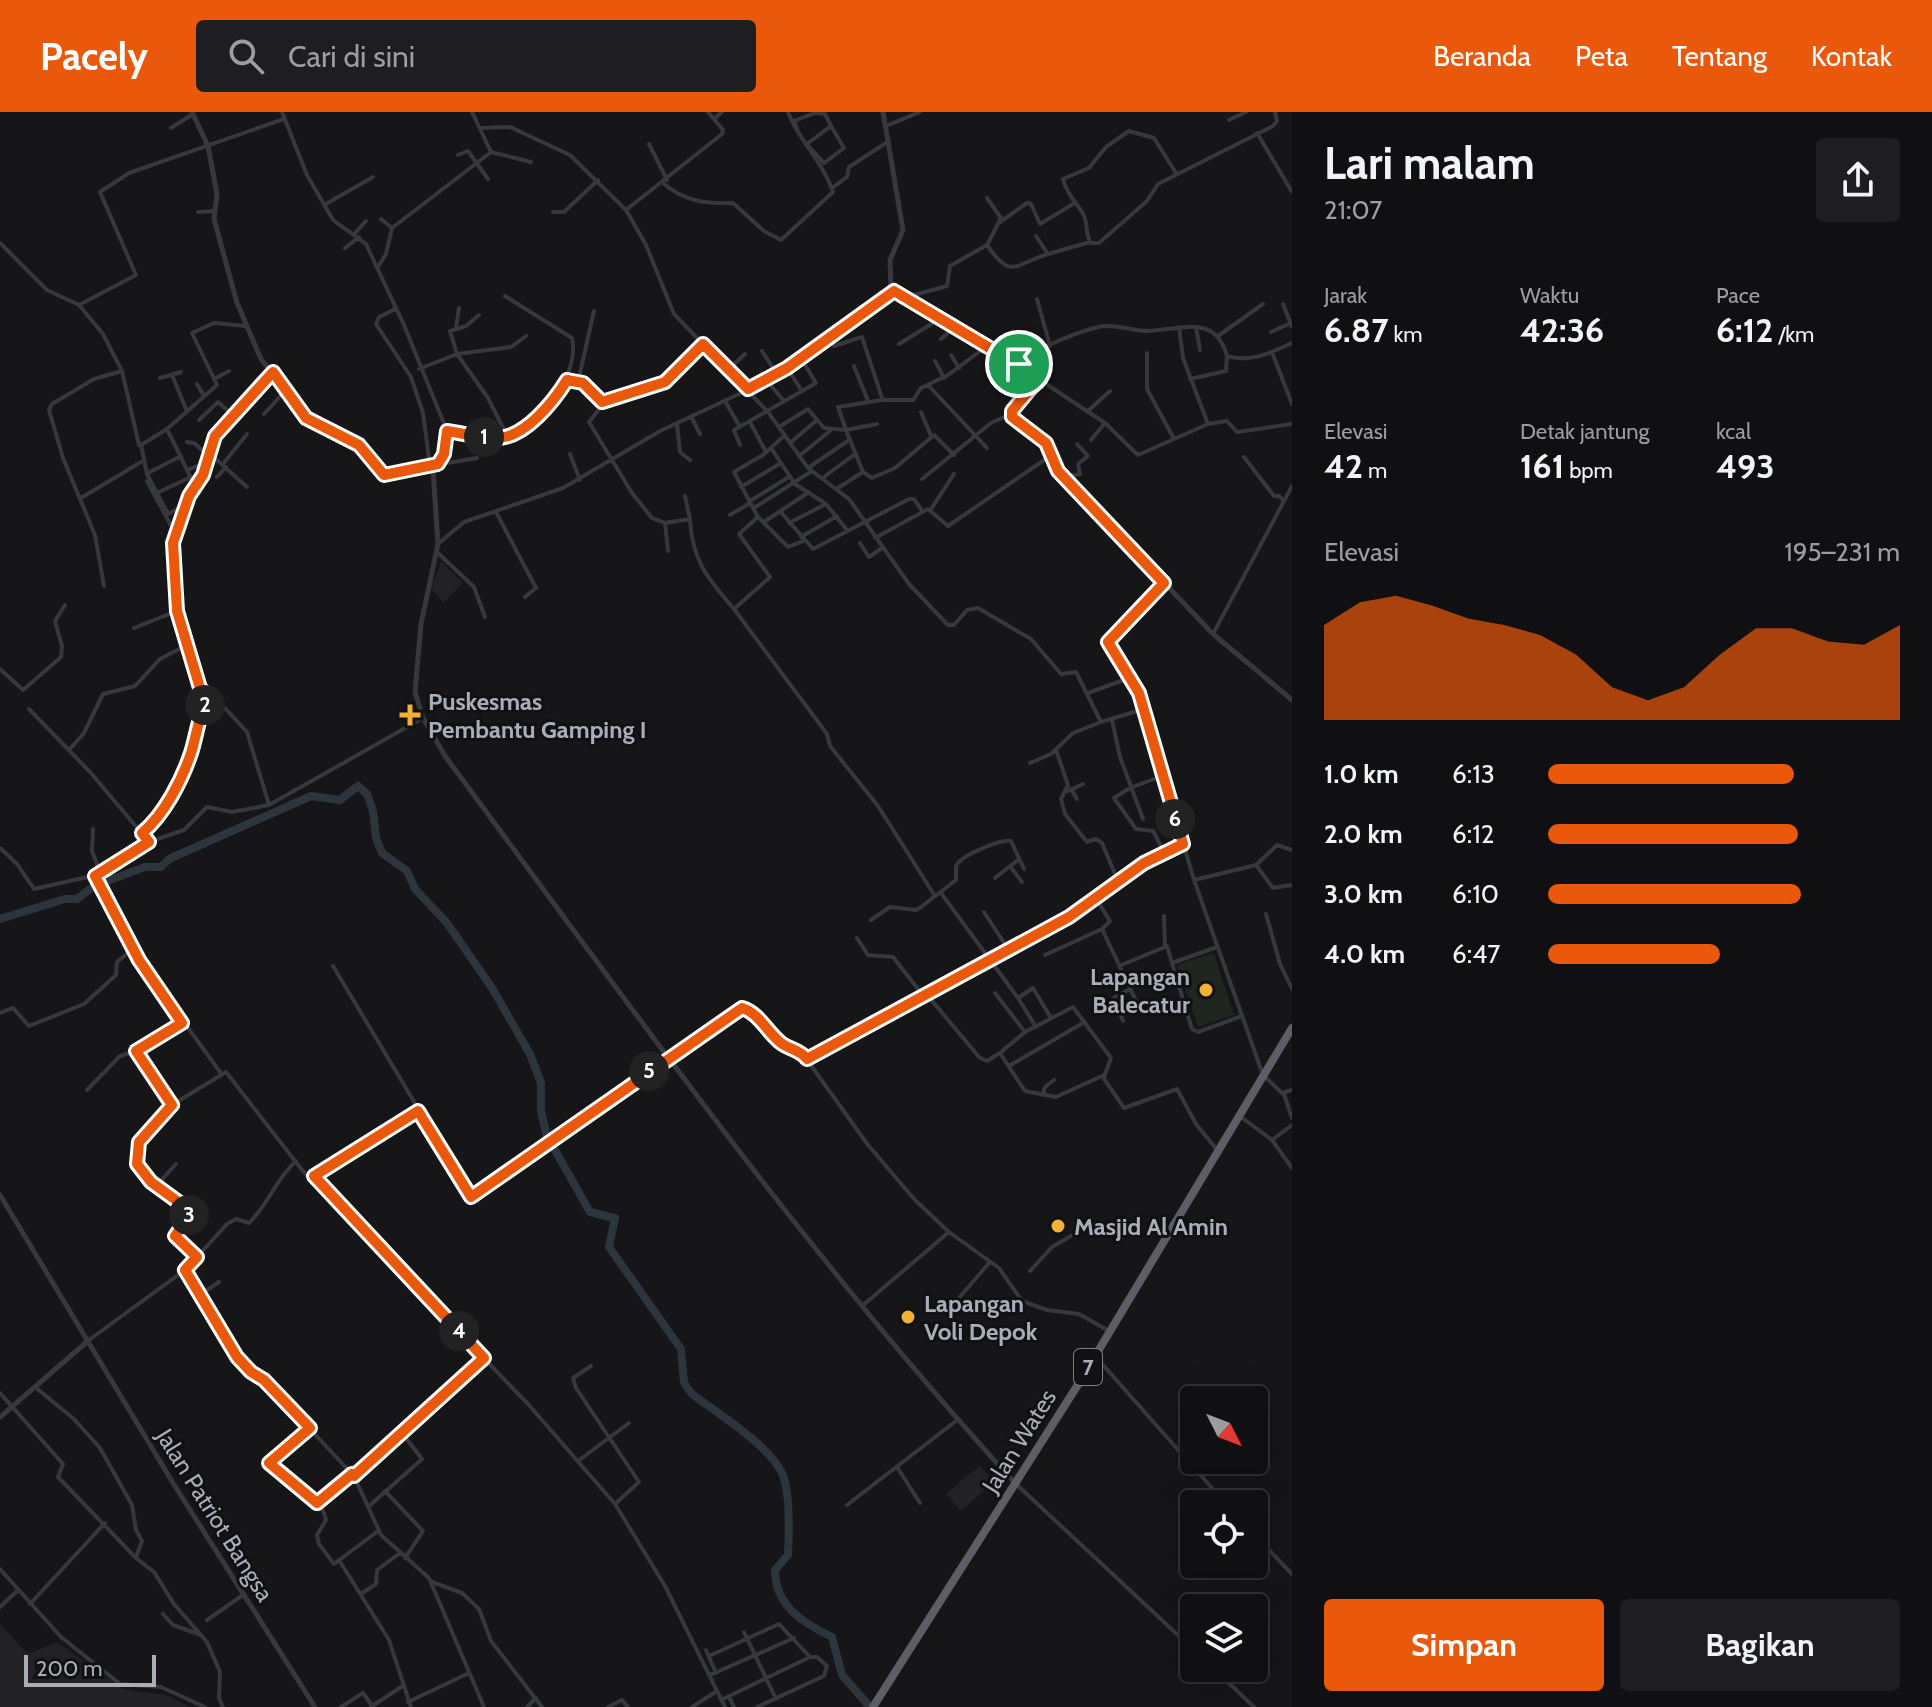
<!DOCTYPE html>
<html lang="id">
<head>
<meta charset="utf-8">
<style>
	body { margin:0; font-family:Cabin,sans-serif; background:#1e1e20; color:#f1f3f6; height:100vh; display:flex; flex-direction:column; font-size:30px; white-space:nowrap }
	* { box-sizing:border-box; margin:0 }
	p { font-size:26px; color:#9c9d9f }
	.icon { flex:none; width:44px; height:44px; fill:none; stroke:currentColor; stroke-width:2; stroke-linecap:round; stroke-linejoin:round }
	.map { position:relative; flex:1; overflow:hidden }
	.sheet { display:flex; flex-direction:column; background:#101012; width:640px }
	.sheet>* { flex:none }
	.needle { width:52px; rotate:132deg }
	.buttons { position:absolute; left:1180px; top:1274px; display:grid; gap:16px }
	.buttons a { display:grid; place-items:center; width:88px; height:88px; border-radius:8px; background:#101012; box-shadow:0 8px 32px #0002,0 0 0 2px #303032; font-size:40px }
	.scale { position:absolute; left:24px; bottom:20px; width:132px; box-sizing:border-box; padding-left:8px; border:4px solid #a8adb8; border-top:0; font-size:22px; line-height:28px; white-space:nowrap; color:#a8adb8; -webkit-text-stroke:6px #111113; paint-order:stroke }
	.pin { position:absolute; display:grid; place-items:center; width:68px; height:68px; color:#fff; margin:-34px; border:4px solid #fff; border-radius:50%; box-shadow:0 2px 8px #0007 }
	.km { position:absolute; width:40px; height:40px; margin:-20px; border-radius:50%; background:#222; color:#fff; font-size:22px; line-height:40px; text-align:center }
	.round { display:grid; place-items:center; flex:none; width:84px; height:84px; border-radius:8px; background:#1e1e20 }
	.summary { display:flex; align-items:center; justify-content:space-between; height:136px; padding:0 32px }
	h1 { font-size:44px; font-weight:700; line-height:60px }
	.figures { display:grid; grid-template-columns:repeat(3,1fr); gap:12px; height:136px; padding:8px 32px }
	.figures div { display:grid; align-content:center }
	.figures b { font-size:34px; font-weight:700 }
	.figures small { font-size:22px; font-weight:400 }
	.figures p { font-size:22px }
	.chart { height:224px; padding:16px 32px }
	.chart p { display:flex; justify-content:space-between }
	.chart svg { width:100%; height:144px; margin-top:8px; fill:#ea580c; opacity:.7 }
	.cta { display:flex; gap:16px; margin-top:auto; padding:16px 32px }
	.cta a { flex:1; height:92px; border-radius:8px; background:#ea580c; color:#fff; font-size:32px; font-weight:700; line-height:92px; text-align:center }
	.cta a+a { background:#1e1e20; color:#f1f3f6 }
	ul { padding:0 32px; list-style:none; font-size:26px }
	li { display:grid; grid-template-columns:128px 96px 1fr; align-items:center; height:60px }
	li i { height:20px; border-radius:10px; background:#ea580c }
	header { display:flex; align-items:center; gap:48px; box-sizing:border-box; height:112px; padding:0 40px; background:#ea580c; color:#fff }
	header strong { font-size:38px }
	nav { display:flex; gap:44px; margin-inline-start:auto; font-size:28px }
	.search { width:560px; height:72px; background:#1e1e20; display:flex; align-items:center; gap:20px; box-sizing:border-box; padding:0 28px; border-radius:8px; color:#9c9d9f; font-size:30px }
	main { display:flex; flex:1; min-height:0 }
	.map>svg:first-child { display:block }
	.built { fill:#222225 }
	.green { fill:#1e261f }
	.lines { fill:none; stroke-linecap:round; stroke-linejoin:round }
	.river { stroke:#2c353c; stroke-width:8 }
	.minor { stroke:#37383d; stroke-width:4 }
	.tertiary { stroke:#37383d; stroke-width:5 }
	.trunk { stroke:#5b5e65; stroke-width:8 }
	.route-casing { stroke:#fff; stroke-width:16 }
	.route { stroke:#ea580c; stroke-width:10 }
	.poi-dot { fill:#f2b134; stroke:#111113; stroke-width:3 }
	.labels { text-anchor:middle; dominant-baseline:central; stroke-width:6; stroke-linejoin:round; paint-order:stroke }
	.shield { fill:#111113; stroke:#7b7e86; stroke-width:2 }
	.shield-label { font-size:22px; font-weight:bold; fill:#a8adb8 }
	.poi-label { font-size:24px; font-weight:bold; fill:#a8adb8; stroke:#111113; text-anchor:start }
	.street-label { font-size:24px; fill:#a8adb8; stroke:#111113 }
</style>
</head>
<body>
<header>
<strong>Pacely</strong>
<div class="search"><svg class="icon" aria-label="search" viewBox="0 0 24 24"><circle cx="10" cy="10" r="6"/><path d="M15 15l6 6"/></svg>Cari di sini</div>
<nav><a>Beranda</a><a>Peta</a><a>Tentang</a><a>Kontak</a></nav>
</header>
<main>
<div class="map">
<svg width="1292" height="1595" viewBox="0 0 1292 1595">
	<rect width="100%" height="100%" fill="#161618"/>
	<!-- built -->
	<path class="built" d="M 441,449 L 463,471 L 443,491 L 431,476 Z
		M 980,1353 L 994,1370 L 961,1399 L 946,1382 Z
		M 0,1512 L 28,1542 L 57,1530 L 123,1577 L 166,1583 L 191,1595 L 0,1595 Z"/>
	<!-- green -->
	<path class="green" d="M 1214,841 L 1234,903 L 1198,915 L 1177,853 Z"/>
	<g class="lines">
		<!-- river -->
		<path class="river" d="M 0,807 L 65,787 L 77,787 L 94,774 L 145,755 L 161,755 L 169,747 L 311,684 L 340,688 L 358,674 L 367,682 L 373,699 L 376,726 L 382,741 L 407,759 L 415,777 L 447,811 L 492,876 L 530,942 L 541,971 L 541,1000 L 547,1024 L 590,1100 L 615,1106 L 609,1135 L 681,1237 L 684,1271 L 692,1282 C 717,1301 769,1333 782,1361 C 790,1379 789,1423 788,1443 L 775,1458 C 775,1494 803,1511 832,1525 L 842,1563 L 870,1595"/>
		<!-- minor -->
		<path class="minor" d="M 282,0 L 307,63 L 333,108 L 366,132 L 404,213 L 447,319 L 444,342 L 433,359
			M 708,0 L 723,18 L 722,22 L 626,98 L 646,133 L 674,202 L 768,300 L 808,356 L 849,387 L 909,472 L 948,513 L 954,513 L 967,498 L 978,496 L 1031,527 L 1061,562 L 1076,560 L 1101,610 L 1144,597
			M 714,7 L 722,0
			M 1229,8 L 1246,0
			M 886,14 L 920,0
			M 171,16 L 193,2
			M 481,16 L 510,15 L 570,43 L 626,98
			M 1257,21 L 1292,80
			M 799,22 L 794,9 L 815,1
			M 804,29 L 824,51 L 844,36 L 831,14
			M 649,32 L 667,68
			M 807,32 L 831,14 L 825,2 L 816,1
			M 491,40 L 531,50
			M 458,43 L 468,39 L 488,67
			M 1176,61 L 1154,26 L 1129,19 L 1106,35 L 1089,56 L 1063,67 C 1068,86 1078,91 1084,104 C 1088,113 1085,122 1091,131 L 1099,131 L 1147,89 L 1158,72 L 1273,14 L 1277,9 L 1275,0
			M 663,71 C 685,90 707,92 733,91 L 764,119 L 781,128 L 833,80 C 823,50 799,29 788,0
			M 832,76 L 847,65 L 849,55 L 889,29
			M 987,86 L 1001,106 L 987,133 C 1012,169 1014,152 1048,142
			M 324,93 L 373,65
			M 198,100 L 214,99
			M 553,100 L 564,100 L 598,68
			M 381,107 L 392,116 L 491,40 L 472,0
			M 1000,110 L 1027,91 L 1031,92 L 1040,112 L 1073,92
			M 355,121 L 366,109
			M 1036,124 L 1048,142 L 1090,130
			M 0,131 L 47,178 L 79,193 L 103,222 L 122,259 L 139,333
			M 345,136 L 359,125
			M 378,155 L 386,142 L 392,116
			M 907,185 L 947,174 L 950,154 L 987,133
			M 1037,187 L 1050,234
			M 1283,192 L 1292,215
			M 79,193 L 136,163 L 100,80 L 129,61 L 284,7
			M 395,197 L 379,205 L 376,212 L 411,265 L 423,301 L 430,354 L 477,346
			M 479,203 L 466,214 L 450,219 L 457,242 L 511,235 L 526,224
			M 1179,215 L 1183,246 L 1208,312
			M 1196,215 L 1200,238
			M 456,216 L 459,196
			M 1271,220 L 1291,211
			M 1218,224 L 1263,192
			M 828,225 L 834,234 L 862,225 L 882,286
			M 941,227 L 955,215
			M 703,232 L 665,270 L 608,286 L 589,310 L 632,381 L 652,406 L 665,411 L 690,407 C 692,448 707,466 734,497
			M 899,232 L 941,206
			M 762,239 L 777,262
			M 1272,240 L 1292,292
			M 1147,241 L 1147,277 L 1174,327
			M 951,243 L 959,256
			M 935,249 L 944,266
			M 1019,252 C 1031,238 1086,216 1105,214 C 1119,213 1134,219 1148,219 C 1181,218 1215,201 1227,244 C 1251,251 1270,241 1292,231
			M 854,254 L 868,289
			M 787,256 L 802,279
			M 419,257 L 457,242 L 488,286 L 507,324
			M 729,257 L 745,242
			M 172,263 L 186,297
			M 160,266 L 181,260
			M 1037,266 L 1105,311 L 1091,328
			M 214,267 L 229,259
			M 1190,267 L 1226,259 L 1227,244
			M 567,268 L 583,271 L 602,290
			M 767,269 L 784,289
			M 578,270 L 594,199
			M 197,272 L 204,284
			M 928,273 L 987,336
			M 725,289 L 740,315
			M 1088,299 L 1110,279
			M 921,300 L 931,324
			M 264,302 L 286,278
			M 691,304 L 700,322
			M 199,308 L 218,290 L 234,304
			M 750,310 L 766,340
			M 1105,311 L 1138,343 L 1208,312 L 1227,309 L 1237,320 L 1292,312
			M 677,312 L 680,340 L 690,348
			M 877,312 L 846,318 L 838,295 L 882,288 L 913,288 L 921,276 L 948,263 L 987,234
			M 779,315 L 808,297 L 824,316 L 846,318 L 863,360 L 872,366 L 895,356 L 934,323 L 954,343
			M 167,317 L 194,372 L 181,395 L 168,402 L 147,362 L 141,333 L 167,317 L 217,273 L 192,221 L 214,211 L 245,214
			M 447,319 C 464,322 486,329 503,326 C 540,318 580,263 572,226 L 505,184
			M 785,323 L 763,343 L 734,360 L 758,405 L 788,435 L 803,429
			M 187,330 L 194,331 L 210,345
			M 790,331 L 817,308
			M 740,333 L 734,318 L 816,271 L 801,246
			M 771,336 L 795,372 L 826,392 L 847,418
			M 210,342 L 247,375
			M 570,342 L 580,368
			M 799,344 L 830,319
			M 1244,345 L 1274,384 L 1279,384 L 1284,389
			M 223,352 L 247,322
			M 808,356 L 849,328
			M 188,358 L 204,351
			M 148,361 L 181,344
			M 217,365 L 226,355
			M 824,365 L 855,342
			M 1065,365 L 1080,362 L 1078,352 L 1088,344 L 1077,332
			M 922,367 L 991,311 L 1011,302
			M 147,369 L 175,421
			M 741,375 L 781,351
			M 838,376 L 863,360
			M 157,381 L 191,365
			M 685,384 L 690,407
			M 81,386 L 141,350
			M 750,389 L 789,365
			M 754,396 L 812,359
			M 931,397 L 954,362
			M 780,399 L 813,437 L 909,387 L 914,387 L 923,400
			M 496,400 L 536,476 L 525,485
			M 730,403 L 750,391
			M 758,405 L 739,422 L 770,465 L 734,497 L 827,622 L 830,634 L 878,694 L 935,784
			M 764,410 L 809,380
			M 665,411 L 668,439
			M 789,411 L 826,392
			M 801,425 L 837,404
			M 875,426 L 928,397 L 948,414 L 1050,344
			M 860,431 L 869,445 L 882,436
			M 438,432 L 464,410 L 563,376 L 660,319 L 767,269 L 894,179
			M 437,440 L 474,475 L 485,505
			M 1164,471 L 1109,533 L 1139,581 L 1194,768 L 1263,963 L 1282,981 L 1292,978
			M 104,474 L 95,423 L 63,346 L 49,298 L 52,292 L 94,267 L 122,259
			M 134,516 L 177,499
			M 1213,522 L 1292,374
			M 0,557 L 23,578 L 61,545 L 62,534 L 55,509 L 65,493
			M 1088,581 L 1132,565
			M 29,597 L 91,661 L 149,730
			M 1112,608 L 1120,645 L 1143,707
			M 69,638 L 84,621 L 103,582 L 135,574 L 160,547 L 187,533
			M 1056,638 L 1068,673 L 1061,687 L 1065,702 L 1087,730 L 1096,727 L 1102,731 L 1118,769
			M 1030,651 L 1051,642 L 1073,621 L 1101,610
			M 1162,664 L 1130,676 L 1114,686 L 1136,717 L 1153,719 L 1164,740
			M 1071,677 L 1077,687
			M 1068,679 L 1083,672
			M 269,693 L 247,620 L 222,593 L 200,576 L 177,499 L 173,464 L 173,431 L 180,408 L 203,363 L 215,324 L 273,260
			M 93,717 L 92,739 L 101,762
			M 142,721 C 164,703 182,667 191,640 C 197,622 198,602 210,587
			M 0,736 L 17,752 L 34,777 L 101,762 L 149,730 L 184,718 L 207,695 L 232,700 L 269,693 L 423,606
			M 1256,753 L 1277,733 L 1292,738
			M 1010,754 L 1022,770
			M 95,764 L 139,848 L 220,960
			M 995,766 L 1018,748
			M 1194,768 L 1256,753 L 1273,776 L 1292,773
			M 941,781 L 1018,886 L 1033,876 L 1051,906
			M 1095,785 L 1110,809 L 1102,817 L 1138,893
			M 984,800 L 1008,837
			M 1266,802 L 1280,852 L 1292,877
			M 871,808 L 890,795 L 916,798 L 921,795 L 956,768 C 956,766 956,756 956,754 C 961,743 1001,727 1011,729 L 1024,757
			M 857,826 L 868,843 L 893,845 L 925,886
			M 1167,834 L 1172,851
			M 1217,835 L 1172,851 L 1192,917 L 1198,920 L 1242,904
			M 1045,843 L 1102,817
			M 333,854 L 471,1085 L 644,962 L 745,896 L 783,932 L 800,938 L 868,1033 L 915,1088 L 949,1120 L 999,1156 L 1022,1189 L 1047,1198 L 1079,1202 L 1109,1219
			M 1119,854 L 1165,835 L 1164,804
			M 995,881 L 1025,920
			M 928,884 L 980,946 L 987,949 L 1000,941 L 1025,979 L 1056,985 L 1102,964 L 1124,996 L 1177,977 L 1196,1012 L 1218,1039
			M 1018,886 L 1036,915
			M 0,901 L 13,896 L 29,914 L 84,892 L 116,863 L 117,850 L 133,837
			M 1123,909 L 1114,886 L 1130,877
			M 136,939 L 172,993
			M 1000,941 L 1025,920 L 1073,895 L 1111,946 L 1104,965
			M 808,947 L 1069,805 L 1144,751 L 1183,732
			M 1009,954 L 1083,911
			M 87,978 L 120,944 L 136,939 L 182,911
			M 1284,982 L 1292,1006
			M 1043,983 L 1045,975 L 1054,968
			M 1241,1005 L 1272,1028 L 1292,1056
			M 1272,1028 L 1292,1013
			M 312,1066 L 418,999
			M 156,1074 L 176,1052
			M 197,1145 L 227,1112 L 236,1107 L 249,1111 C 268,1093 275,1068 296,1049
			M 185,1158 L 197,1145 L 175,1124 L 190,1101 L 142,1060 L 136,1037 L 172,993 L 226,960 L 302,1058 L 528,1292 L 615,1392 L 665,1474 L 725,1595
			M 1030,1159 L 1052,1135 L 1078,1120
			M 201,1182 L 219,1170
			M 959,1186 L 990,1150
			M 862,1194 L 949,1120
			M 89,1228 L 185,1158 L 244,1254 L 264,1268 L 354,1364 L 381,1423 L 429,1466 L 484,1595
			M 1096,1245 L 1226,1392
			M 591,1254 L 573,1266 L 576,1276 L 639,1370 L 615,1392
			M 35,1275 L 74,1307 L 100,1336 L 132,1393 L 136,1418 L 142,1429 L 136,1445
			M 0,1281 L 63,1352 L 58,1365 L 136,1446 L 154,1460 L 174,1492 L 206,1529
			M 310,1316 L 269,1351 C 286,1372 320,1378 326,1408 L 317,1423 L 319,1432 L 334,1452 L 378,1419
			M 578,1349 L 629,1311
			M 897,1355 L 920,1391
			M 354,1364 L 484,1246
			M 1015,1371 L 1194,1538
			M 385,1379 L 423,1419 L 405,1446
			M 317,1391 L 352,1362
			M 847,1393 L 956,1309
			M 368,1395 L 422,1347 L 402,1321
			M 1254,1422 L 1292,1462
			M 339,1448 L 389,1528 L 411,1595
			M 0,1457 L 61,1525 L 120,1572 L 161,1575 L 205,1595
			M 432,1470 L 462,1481 L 479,1497 L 491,1529 L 542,1595
			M 361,1482 L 376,1472 L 377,1458 L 400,1441
			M 30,1492 L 105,1411
			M 0,1495 L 18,1478
			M 163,1502 L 173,1513 L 201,1523
			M 207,1508 L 243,1483
			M 744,1520 L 776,1587
			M 207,1530 L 220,1560 L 219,1586 L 223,1595
			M 706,1538 L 716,1561
			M 709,1544 L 779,1512 L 810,1545
			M 1213,1556 L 1254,1595
			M 710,1563 L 794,1526
			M 729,1585 L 734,1595
			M 721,1588 L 810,1545 L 817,1545 L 827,1554 L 824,1564 L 757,1595
			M 408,1590 L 467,1562
			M 341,1595 L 363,1581 L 373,1595
			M 371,1595 L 401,1575
			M 527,1595 L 536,1586
			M 608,1595 L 622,1588 L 628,1595
			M 692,1595 L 717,1579"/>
		<!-- tertiary -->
		<path class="tertiary" d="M 192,0 L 208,34 L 217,82 L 214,107 L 237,191 L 261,247 L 311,311 L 359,333 L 384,363 L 427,353 L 433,357 L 438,432 L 421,512 L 415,580 L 423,606 L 445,644 C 628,891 807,1144 1015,1371
			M 883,0 L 903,118 L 890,148 L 891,176 L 1035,263 L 1037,269 L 1012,299 L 1012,305 L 1046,331 L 1058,359 L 1213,522 L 1292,588
			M 0,1083 L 173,1371 L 315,1595
			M 0,1305 L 89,1228"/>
		<!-- trunk -->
		<path class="trunk" d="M 873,1595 L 1079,1271 L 1292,916"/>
	</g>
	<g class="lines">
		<!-- route casing -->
		<g class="route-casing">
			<path id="route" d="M 894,179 L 1035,263 L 1037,269 L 1012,299 L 1012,305 L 1046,331 L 1058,359 L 1164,471 L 1108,530 L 1139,581 L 1183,732 L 1144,751 L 1069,805 L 807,947 C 799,937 790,938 781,931 C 767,920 759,901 742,896 L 471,1085 L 418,999 L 314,1064 L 484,1246 L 354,1364 L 352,1362 L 317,1391 L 269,1351 L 310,1316 L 264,1268 L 251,1260 L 237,1245 L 185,1158 L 197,1145 L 175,1124 L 189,1104 L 188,1097 L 151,1070 L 137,1052 L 139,1030 L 172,993 L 136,939 L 182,911 L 139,848 L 95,764 L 149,730 L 142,721 C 164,703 182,668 191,641 C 197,623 198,602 210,587 L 200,576 L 177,499 L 173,431 L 189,384 L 203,363 L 215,324 L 273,260 L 306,306 L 359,333 L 384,363 L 438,352 L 444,342 L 447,319 C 463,321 481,327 497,326 C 525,326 554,289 567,268 L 583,271 L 602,290 L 665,270 L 703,232 L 748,277 L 787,256 Z"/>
		</g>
		<!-- route -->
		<use href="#route" class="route"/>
	</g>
	<!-- markers -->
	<g class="poi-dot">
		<path d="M406 591h8v8h8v8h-8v8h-8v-8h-8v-8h8z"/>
		<circle cx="1206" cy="878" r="8"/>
		<circle cx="1058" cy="1114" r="8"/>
		<circle cx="908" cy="1205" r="8"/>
	</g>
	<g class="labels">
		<!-- shield labels -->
		<rect class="shield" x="1074" y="1237" width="28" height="36" rx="6"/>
		<g class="shield-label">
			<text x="1088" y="1255">7</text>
		</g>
		<!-- poi labels -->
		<g class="poi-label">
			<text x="428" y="589">Puskesmas<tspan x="428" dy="28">Pembantu Gamping I</tspan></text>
			<text x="1190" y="864" text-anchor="end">Lapangan<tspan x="1190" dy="28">Balecatur</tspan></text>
			<text x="1074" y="1114">Masjid Al Amin</text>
			<text x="924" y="1191">Lapangan<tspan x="924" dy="28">Voli Depok</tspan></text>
		</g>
		<!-- street labels -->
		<g class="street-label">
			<text transform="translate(1019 1329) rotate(-58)">Jalan Wates</text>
			<text transform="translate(215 1403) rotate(58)">Jalan Patriot Bangsa</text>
		</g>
	</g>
</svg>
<div class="buttons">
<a><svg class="needle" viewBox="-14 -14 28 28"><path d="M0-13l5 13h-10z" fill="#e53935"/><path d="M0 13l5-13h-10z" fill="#9c9d9f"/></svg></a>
<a><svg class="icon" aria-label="locate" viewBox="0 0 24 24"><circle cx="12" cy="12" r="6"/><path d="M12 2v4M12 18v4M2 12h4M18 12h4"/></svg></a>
<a><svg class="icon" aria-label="layers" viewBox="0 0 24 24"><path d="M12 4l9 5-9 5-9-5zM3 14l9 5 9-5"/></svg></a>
</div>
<div class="scale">200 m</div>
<div class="pin" style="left:1019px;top:252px;background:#1e9e55"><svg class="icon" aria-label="arrive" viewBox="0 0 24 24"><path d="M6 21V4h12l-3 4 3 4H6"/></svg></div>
<b class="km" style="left:484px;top:325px">1</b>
<b class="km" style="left:205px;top:593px">2</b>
<b class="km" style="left:189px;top:1103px">3</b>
<b class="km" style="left:459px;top:1219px">4</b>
<b class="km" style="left:649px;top:959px">5</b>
<b class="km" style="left:1175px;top:707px">6</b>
</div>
<section class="sheet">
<div class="summary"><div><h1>Lari malam</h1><p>21:07</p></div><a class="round"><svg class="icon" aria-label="share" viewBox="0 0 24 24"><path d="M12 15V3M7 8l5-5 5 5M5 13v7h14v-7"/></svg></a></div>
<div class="figures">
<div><p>Jarak</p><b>6.87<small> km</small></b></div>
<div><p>Waktu</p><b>42:36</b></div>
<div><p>Pace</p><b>6:12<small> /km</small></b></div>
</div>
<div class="figures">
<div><p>Elevasi</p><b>42<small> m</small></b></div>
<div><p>Detak jantung</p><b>161<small> bpm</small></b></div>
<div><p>kcal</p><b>493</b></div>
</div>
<div class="chart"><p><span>Elevasi</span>195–231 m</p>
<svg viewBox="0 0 160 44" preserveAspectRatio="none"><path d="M0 44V15L10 8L20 6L30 9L40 13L50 15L60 18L70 24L80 34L90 38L100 34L110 24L120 16L130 16L140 20L150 21L160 15V44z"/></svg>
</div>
<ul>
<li><b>1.0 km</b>6:13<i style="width:70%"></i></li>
<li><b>2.0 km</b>6:12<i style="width:71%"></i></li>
<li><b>3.0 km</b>6:10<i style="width:72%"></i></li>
<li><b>4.0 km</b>6:47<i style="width:49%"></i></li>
</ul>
<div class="cta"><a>Simpan</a><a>Bagikan</a></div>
</section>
</main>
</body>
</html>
